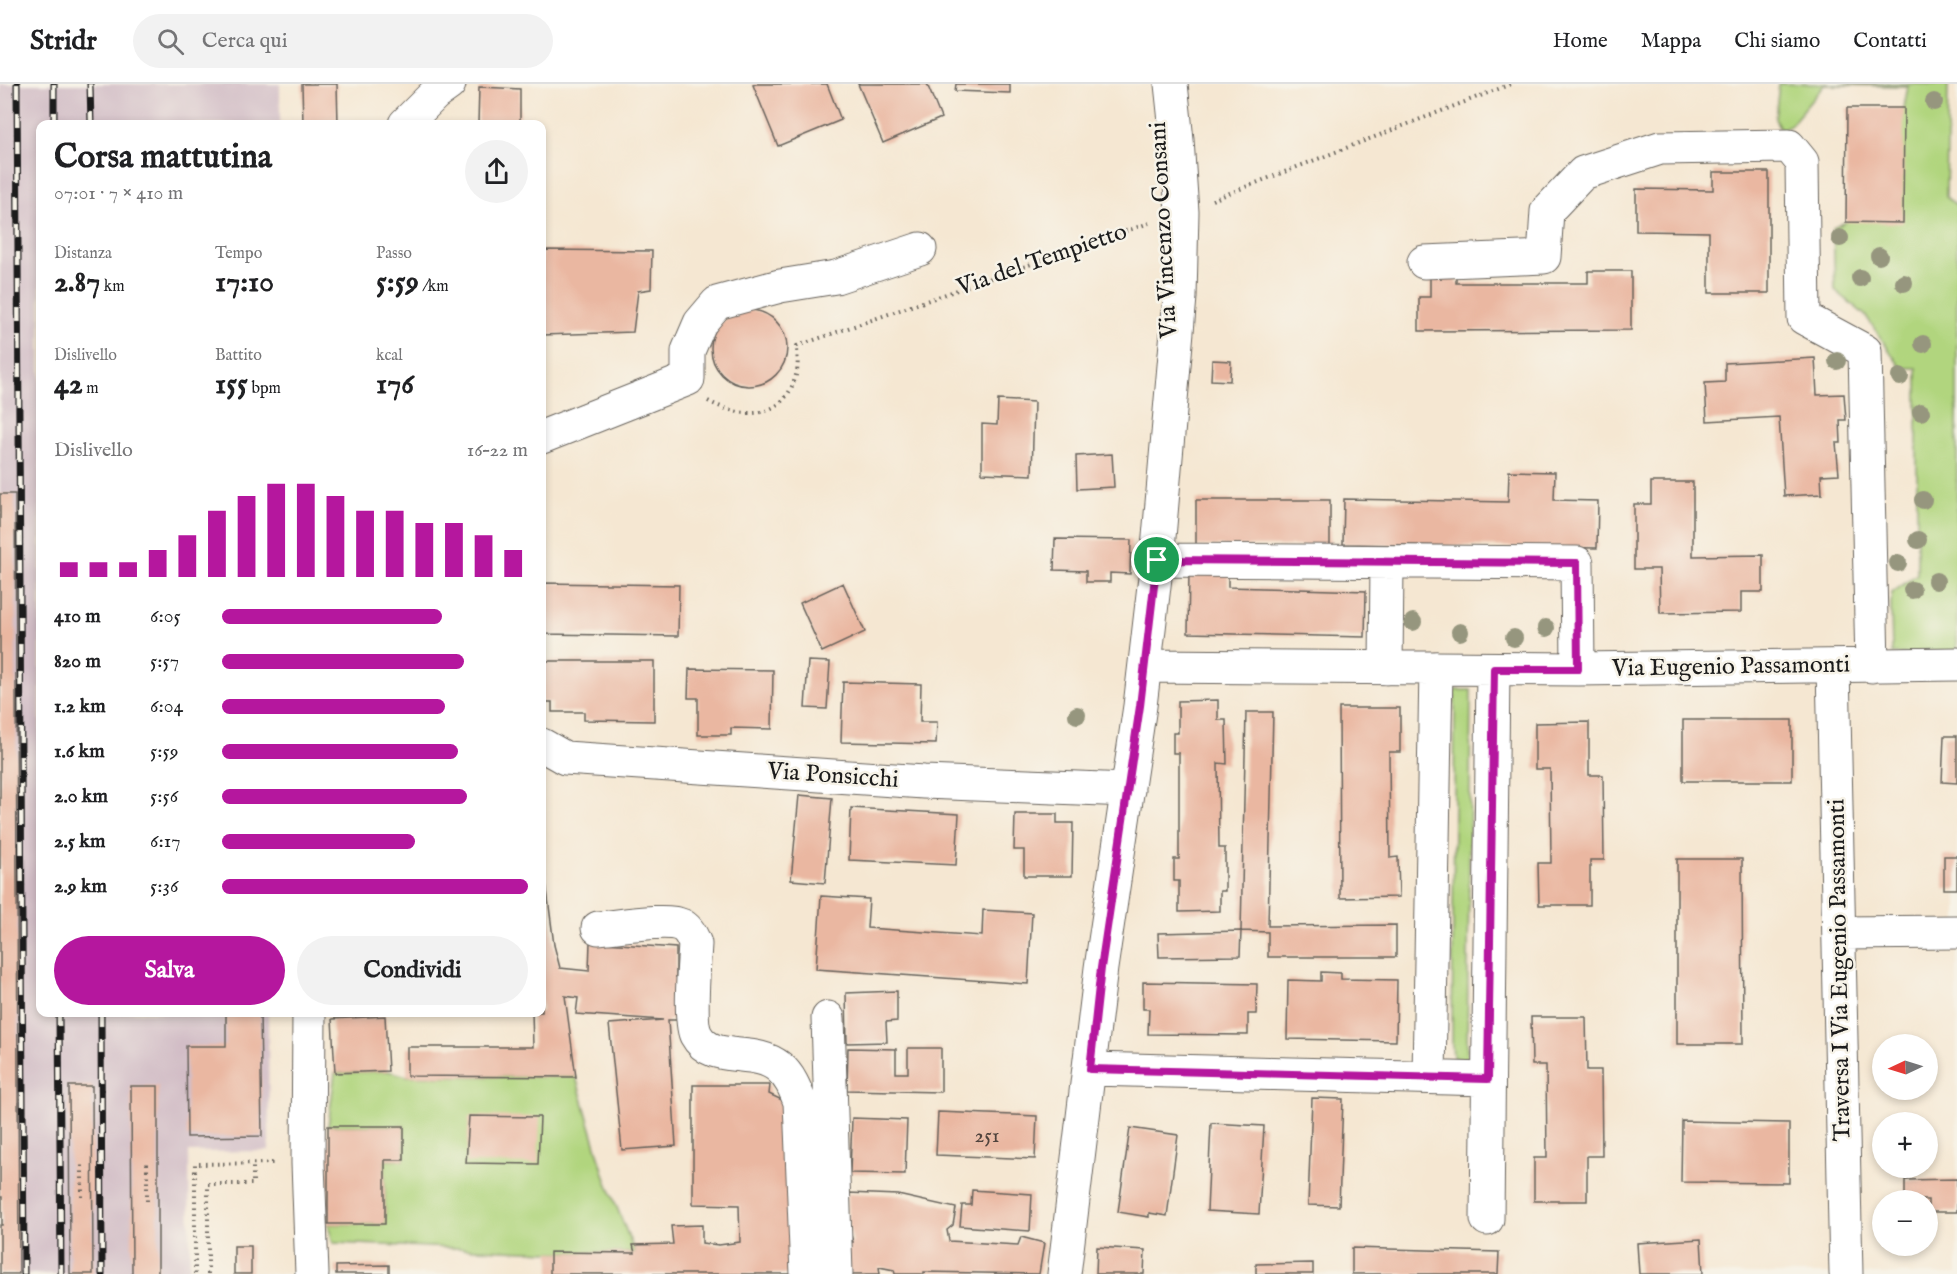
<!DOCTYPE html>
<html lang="it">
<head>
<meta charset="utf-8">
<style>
	body { margin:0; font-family:"IM FELL English",serif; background:#f2f2f2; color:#202124; height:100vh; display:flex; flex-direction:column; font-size:22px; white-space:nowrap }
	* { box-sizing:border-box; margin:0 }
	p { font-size:20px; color:#757577 }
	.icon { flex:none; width:33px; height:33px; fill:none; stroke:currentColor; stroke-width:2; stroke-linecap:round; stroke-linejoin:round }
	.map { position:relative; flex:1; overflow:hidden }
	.sheet { position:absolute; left:36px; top:36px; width:510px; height:897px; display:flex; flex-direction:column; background:#fff; border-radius:12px; box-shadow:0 3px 9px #0003 }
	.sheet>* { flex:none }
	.needle { width:39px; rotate:266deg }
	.fabs { position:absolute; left:1872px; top:950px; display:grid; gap:12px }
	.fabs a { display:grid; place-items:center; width:66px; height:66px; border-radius:50%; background:#fff; box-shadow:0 3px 9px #0003; font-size:30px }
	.pin { position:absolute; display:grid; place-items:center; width:51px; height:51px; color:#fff; margin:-26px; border:3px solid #fff; border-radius:50%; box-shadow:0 2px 6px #0007 }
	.round { display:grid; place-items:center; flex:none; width:63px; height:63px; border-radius:32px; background:#f2f2f2 }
	.head { display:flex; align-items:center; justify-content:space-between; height:102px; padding:0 18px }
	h1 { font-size:33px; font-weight:800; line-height:45px }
	.stats { display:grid; grid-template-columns:repeat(3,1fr); gap:9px; height:102px; padding:6px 18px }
	.stats div { display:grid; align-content:center }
	.stats b { font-size:30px; font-weight:800 }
	.stats small { font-size:16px; font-weight:400 }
	.stats p { font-size:16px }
	.chart { height:168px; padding:12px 18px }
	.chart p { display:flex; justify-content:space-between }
	.chart svg { width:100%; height:108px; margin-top:6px; stroke:#b5179e; stroke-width:6 }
	.action { display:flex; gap:12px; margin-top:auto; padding:12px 18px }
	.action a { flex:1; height:69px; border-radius:36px; background:#b5179e; color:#fff; font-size:24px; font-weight:800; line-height:69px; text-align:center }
	.action a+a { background:#f2f2f2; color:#202124 }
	ul { padding:0 18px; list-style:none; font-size:20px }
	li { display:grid; grid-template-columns:96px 72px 1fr; align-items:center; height:45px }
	li i { height:15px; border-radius:8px; background:#b5179e }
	header { display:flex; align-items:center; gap:36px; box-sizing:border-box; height:84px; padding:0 30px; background:#fff; border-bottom:2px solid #e0e0e0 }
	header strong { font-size:28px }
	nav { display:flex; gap:33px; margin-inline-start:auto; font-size:21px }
	.search { width:420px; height:54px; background:#f2f2f2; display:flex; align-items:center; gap:15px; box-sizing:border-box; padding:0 21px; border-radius:33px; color:#757577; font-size:22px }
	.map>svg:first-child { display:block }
	.industrial { fill:#d2bdc6 }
	.green { fill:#b1d57e; stroke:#66784d; stroke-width:1.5 }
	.building { fill:#eab7a1 }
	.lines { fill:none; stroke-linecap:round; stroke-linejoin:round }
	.minor-casing { stroke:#68635c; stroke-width:35 }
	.path { stroke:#68635c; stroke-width:4; stroke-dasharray:1.5 4.5; stroke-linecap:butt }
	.minor { stroke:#fff; stroke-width:33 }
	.rail-casing { stroke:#1c1c1c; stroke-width:7 }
	.rail { stroke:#f7f3e8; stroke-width:4.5; stroke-dasharray:14; stroke-linecap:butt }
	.tree { fill:#96967e }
	.route-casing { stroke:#fff; stroke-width:12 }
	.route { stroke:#b5179e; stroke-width:8 }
	.labels { text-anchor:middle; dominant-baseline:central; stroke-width:5; stroke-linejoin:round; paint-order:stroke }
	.number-label { font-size:21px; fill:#50433d }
	.street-label { font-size:24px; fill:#1c1c1c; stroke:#f7f3e8 }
</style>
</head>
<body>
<header>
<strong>Stridr</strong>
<div class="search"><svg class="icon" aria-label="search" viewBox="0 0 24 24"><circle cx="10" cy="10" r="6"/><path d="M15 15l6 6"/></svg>Cerca qui</div>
<nav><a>Home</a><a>Mappa</a><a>Chi siamo</a><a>Contatti</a></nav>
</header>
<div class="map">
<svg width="1957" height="1190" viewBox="0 0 1957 1190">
	<rect width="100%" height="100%" fill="#f7f3e8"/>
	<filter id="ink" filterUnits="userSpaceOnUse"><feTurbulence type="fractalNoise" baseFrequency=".0167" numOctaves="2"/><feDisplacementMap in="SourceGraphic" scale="12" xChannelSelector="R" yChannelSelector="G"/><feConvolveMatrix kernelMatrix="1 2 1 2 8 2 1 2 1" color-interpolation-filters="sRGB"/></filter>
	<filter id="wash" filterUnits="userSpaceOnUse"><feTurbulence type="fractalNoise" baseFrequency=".008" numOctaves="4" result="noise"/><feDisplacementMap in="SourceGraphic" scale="24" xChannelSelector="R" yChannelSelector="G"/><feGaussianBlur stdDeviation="1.35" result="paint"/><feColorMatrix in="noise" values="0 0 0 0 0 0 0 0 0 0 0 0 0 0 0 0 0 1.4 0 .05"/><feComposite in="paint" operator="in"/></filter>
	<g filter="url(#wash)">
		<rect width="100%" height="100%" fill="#f5e7d2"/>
		<!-- industrial -->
		<path class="industrial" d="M 0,0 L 280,0 L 280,40 L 40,40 L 40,928 L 268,929 L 269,1067 L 189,1068 L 190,1190 L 0,1190 L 2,1113 L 0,873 Z"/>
		<!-- green -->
		<path class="green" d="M 1779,0 L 1948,0 L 1946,113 L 1957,122 L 1957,569 L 1892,570 L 1891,520 L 1892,509 L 1917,490 L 1917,284 L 1901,284 L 1866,232 L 1835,206 L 1833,144 L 1846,138 L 1904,24 L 1908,2 L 1824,1 L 1790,42 L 1781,46 L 1775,35 Z
			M 1455,606 L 1471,606 L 1467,975 L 1453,974 L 1452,960 Z
			M 388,987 L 407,992 L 576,993 L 605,1093 L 635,1169 L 550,1168 L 333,1159 L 328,1140 L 385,1140 L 385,1076 L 404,1076 L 404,1042 L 328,1042 L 335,989 Z"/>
		<g id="blocks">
			<!-- building -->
			<path class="building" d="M 302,0 L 337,0 L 338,40 L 303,40 Z
				M 756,0 L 827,0 L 841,36 L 778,62 L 753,1 Z
				M 858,0 L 927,0 L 941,34 L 883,59 Z
				M 956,0 L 1010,0 L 1010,9 L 955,7 Z
				M 479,3 L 520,5 L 520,40 L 478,40 Z
				M 1847,24 L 1904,24 L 1903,139 L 1846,138 Z
				M 1713,88 L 1769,88 L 1769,209 L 1709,209 L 1709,148 L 1636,147 L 1636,105 L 1713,106 Z
				M 542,166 L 652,167 L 651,205 L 638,207 L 633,248 L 542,251 Z
				M 1588,187 L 1631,187 L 1631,246 L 1419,247 L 1419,213 L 1430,213 L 1430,191 L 1456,191 L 1456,199 L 1588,199 Z
				M711 264a38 38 0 1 1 76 0a38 38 0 1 1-76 0Z
				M 1815,274 L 1817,311 L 1844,310 L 1846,336 L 1840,336 L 1841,359 L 1836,359 L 1839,390 L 1821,391 L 1822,410 L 1784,412 L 1779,333 L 1707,337 L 1705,299 L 1725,298 L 1725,279 Z
				M 1212,276 L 1231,277 L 1230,297 L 1211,296 Z
				M 998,316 L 1034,318 L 1032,391 L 982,389 L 982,340 L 997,341 Z
				M 1112,370 L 1114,403 L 1077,405 L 1076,372 Z
				M 1509,387 L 1555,388 L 1554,416 L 1598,417 L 1597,464 L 1343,460 L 1344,415 L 1508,418 Z
				M 1651,398 L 1693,398 L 1693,472 L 1763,471 L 1763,508 L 1741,508 L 1741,528 L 1660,529 L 1659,485 L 1634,485 L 1634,420 L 1651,420 Z
				M 0,410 L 15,410 L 19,1190 L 0,1190 L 0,1141 L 2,1141 L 2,1113 L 0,1113 Z
				M 1196,416 L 1330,416 L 1330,462 L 1196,462 Z
				M 1055,455 L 1131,456 L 1130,490 L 1110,489 L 1110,498 L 1086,498 L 1086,487 L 1054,486 Z
				M 1189,488 L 1228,489 L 1228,503 L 1366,507 L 1365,553 L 1188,549 Z
				M 542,499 L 679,501 L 678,552 L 542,550 Z
				M 843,499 L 865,548 L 822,568 L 800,519 Z
				M 542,577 L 654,577 L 654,637 L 584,636 L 584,628 L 552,628 L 552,618 L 542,618 Z
				M 808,577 L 830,578 L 827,625 L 805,624 Z
				M 689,585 L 773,586 L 772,645 L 731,644 L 731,651 L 698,651 L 698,614 L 688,614 Z
				M 843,598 L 921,600 L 920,638 L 937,638 L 936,660 L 841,658 Z
				M 1218,616 L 1218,636 L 1226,636 L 1227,680 L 1218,679 L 1219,764 L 1225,764 L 1225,807 L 1220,807 L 1220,827 L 1179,828 L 1179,797 L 1174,797 L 1174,775 L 1179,775 L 1179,669 L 1173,669 L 1173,649 L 1178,649 L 1178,617 Z
				M 1339,624 L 1400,624 L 1400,668 L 1389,668 L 1390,774 L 1398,773 L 1399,813 L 1340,814 Z
				M 1246,628 L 1273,628 L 1268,842 L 1396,841 L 1396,873 L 1268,873 L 1268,848 L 1241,847 Z
				M 1683,636 L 1792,636 L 1792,697 L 1683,697 Z
				M 1589,638 L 1589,691 L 1603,691 L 1604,776 L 1590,776 L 1590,821 L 1539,821 L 1538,779 L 1551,779 L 1550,685 L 1535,685 L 1535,639 Z
				M 1944,652 L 1957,652 L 1957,699 L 1942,698 Z
				M 799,711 L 832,714 L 825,799 L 791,796 Z
				M 851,724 L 959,730 L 956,781 L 849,776 Z
				M 1015,730 L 1057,730 L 1057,739 L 1073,739 L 1072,792 L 1024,792 L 1024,766 L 1014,766 Z
				M 1944,772 L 1957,772 L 1957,805 L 1944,805 Z
				M 542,775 L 543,775 L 554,861 L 560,884 L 589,887 L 590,858 L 676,864 L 676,893 L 681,892 L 680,936 L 668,936 L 676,1062 L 622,1066 L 609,940 L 663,936 L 576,930 L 578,914 L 565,912 L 576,993 L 407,992 L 407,963 L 533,963 L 532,928 L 542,928 Z
				M 1677,775 L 1742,775 L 1743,960 L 1677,960 Z
				M 821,812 L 869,815 L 867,844 L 982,852 L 983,826 L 1032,829 L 1028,900 L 816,885 Z
				M 1241,847 L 1240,872 L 1159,873 L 1158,849 Z
				M 1321,888 L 1341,889 L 1341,895 L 1397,896 L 1396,957 L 1287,955 L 1288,896 L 1321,897 Z
				M 1143,898 L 1257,900 L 1256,930 L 1248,930 L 1248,951 L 1148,950 L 1149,925 L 1143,925 Z
				M 897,907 L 897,937 L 886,938 L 887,958 L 847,959 L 846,909 Z
				M 226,928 L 260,928 L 262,1052 L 187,1053 L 186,962 L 226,962 Z
				M 385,932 L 388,987 L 335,989 L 332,935 Z
				M 1531,933 L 1586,933 L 1587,986 L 1601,986 L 1602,1072 L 1587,1072 L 1587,1117 L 1534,1117 L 1534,1074 L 1547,1074 L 1546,981 L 1532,981 Z
				M 848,964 L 896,965 L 896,989 L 908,989 L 908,964 L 941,964 L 941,1008 L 847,1006 Z
				M 693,1001 L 770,1001 L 769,1010 L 782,1016 L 792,1035 L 797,1190 L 550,1190 L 550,1168 L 635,1169 L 633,1161 L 673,1160 L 671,1142 L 702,1141 L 702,1159 L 719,1161 L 740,1158 L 739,1121 L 693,1120 Z
				M 69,1002 L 92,1002 L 93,1190 L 70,1190 Z
				M 131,1002 L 158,1002 L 158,1190 L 132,1190 Z
				M 1312,1014 L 1343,1015 L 1339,1122 L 1308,1121 Z
				M 938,1028 L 1037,1032 L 1035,1075 L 936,1071 Z
				M 469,1032 L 540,1033 L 538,1080 L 466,1079 Z
				M 852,1034 L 907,1036 L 905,1090 L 850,1089 Z
				M 1682,1037 L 1789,1039 L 1789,1099 L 1681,1098 Z
				M 1211,1039 L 1264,1042 L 1259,1130 L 1207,1127 Z
				M 328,1042 L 404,1042 L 404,1076 L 385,1076 L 385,1140 L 328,1140 Z
				M 1130,1044 L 1178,1051 L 1167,1132 L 1149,1129 L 1149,1133 L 1118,1128 Z
				M 1957,1095 L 1957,1128 L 1928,1128 L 1928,1116 L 1905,1116 L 1905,1096 Z
				M 972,1106 L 1032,1110 L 1030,1147 L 960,1142 L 962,1121 L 971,1121 Z
				M 848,1109 L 898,1111 L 956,1124 L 953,1141 L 947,1146 L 949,1157 L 1018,1161 L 1021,1153 L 1044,1159 L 1039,1190 L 924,1188 L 924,1190 L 895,1190 L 894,1186 L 879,1183 L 880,1190 L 846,1190 L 845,1158 L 853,1158 L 849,1143 Z
				M 1701,1155 L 1703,1190 L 1639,1190 L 1637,1159 Z
				M 234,1162 L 251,1162 L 251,1190 L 234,1190 Z
				M 1097,1163 L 1145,1166 L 1144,1190 L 1096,1190 Z
				M 1352,1164 L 1499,1168 L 1498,1190 L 1352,1190 Z
				M 1313,1179 L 1313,1190 L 1256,1190 L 1256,1180 Z
				M 389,1181 L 389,1190 L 336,1190 L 336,1182 Z"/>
		</g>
	</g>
	<g filter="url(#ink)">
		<use href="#blocks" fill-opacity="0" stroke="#68635c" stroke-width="1.5"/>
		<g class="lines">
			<!-- minor casing -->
			<g class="minor-casing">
				<path id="minor" d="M 405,40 L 435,10 L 449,0
					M 1424,178 L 1544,173 L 1547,127 L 1583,89 L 1660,64 L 1789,62 L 1802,78 L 1804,234 L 1865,267 L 1872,582
					M 542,353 L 688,295 L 688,267 L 700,239 L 717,219 L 780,202 L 836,193 L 920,165
					M 1157,476 L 1577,479 L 1578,585
					M 1145,582 L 1578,585 L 1957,580
					M 1833,582 L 1846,1190
					M 1386,584 L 1387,478
					M 542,661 L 565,674 L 924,698 L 1128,706
					M 598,844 C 615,843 666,834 681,841 C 688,844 692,852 695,860 C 694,878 689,938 696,951 C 712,981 754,962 779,983 C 790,992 795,1005 800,1018 L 807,1190
					M 1839,849 L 1957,848
					M 309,928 L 308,1079 L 312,1190
					M 828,934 L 836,1190
					M 1090,985 L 1488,995
					M 1429,993 L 1436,584
					M 1487,1135 L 1493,585
					M 1064,1190 L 1101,884 L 1140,622 L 1157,476 L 1180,213 L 1182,128 L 1177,56 L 1171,0"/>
			</g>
			<!-- path -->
			<path class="path" d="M 1212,116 L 1511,0
				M 708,317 C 744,336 784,336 796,291 C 799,282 797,271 797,262 L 1149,139
				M 82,1113 L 82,1078
				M 147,1117 L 147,1079
				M 0,1119 L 2,1119
				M 195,1190 L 195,1080 L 276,1079
				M 208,1190 L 208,1100 L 253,1100 L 253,1080"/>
			<!-- minor -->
			<use href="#minor" class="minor"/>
			<!-- rail casing -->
			<g class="rail-casing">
				<path id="rail" d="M 17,0 L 24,1190
					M 54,0 L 54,40
					M 90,0 L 91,40
					M 59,928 L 61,1190
					M 101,928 L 102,1190"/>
			</g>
			<!-- rail -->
			<use href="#rail" class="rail"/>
		</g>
		<!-- trees -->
		<g class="tree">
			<circle cx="1934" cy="18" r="9"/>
			<circle cx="1840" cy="154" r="9"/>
			<circle cx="1879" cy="172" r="9"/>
			<circle cx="1860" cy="194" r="9"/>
			<circle cx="1904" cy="199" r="9"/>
			<circle cx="1923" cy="260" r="9"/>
			<circle cx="1837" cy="277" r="9"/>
			<circle cx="1900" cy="293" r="9"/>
			<circle cx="1921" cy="328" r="9"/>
			<circle cx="1923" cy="416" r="9"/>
			<circle cx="1918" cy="456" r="9"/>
			<circle cx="1898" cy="479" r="9"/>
			<circle cx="1936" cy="497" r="9"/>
			<circle cx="1912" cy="506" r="9"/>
			<circle cx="1413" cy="538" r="9"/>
			<circle cx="1546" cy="544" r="9"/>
			<circle cx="1460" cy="548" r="9"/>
			<circle cx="1514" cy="554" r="9"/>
			<circle cx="1077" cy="631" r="9"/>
		</g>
	</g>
	<g class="lines" filter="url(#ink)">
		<!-- route casing -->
		<g class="route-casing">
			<path id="route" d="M 1157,476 L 1577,479 L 1578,585 L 1494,585 L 1488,995 L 1090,985 L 1101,884 L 1140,622 Z"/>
		</g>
		<!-- route -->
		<use href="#route" class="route"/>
	</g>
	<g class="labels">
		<!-- number labels -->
		<g class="number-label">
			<text x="987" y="1052">251</text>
		</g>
		<!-- street labels -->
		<g class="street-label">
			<text transform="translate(1164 146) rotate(-93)">Via Vincenzo Consani</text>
			<text transform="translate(1042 176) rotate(-19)">Via del Tempietto</text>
			<text transform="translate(1731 583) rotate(-1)">Via Eugenio Passamonti</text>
			<text transform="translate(833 692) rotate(4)">Via Ponsicchi</text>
			<text transform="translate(1840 886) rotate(-91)">Traversa I Via Eugenio Passamonti</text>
		</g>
	</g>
</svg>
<div class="fabs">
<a><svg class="needle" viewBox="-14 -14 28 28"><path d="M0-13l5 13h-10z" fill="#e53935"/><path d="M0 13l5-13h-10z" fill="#757577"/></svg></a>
<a>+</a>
<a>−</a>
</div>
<div class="pin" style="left:1157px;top:476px;background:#1e9e55"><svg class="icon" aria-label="arrive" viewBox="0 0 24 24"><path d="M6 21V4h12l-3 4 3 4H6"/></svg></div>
<section class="sheet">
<div class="head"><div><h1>Corsa mattutina</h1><p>07:01 · 7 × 410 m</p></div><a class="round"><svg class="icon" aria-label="share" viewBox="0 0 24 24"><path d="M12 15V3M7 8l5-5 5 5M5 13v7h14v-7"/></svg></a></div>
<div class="stats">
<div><p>Distanza</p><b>2.87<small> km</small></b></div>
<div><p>Tempo</p><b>17:10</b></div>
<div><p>Passo</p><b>5:59<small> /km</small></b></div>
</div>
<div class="stats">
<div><p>Dislivello</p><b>42<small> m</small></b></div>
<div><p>Battito</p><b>155<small> bpm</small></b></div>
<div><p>kcal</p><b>176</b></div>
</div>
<div class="chart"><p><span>Dislivello</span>16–22 m</p>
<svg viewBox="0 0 160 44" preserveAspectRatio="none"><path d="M5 44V38M15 44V38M25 44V38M35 44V33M45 44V27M55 44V17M65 44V11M75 44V6M85 44V6M95 44V11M105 44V17M115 44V17M125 44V22M135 44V22M145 44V27M155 44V33"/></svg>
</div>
<ul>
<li><b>410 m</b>6:05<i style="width:72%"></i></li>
<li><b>820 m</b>5:57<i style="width:79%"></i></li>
<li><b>1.2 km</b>6:04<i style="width:73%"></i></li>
<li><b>1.6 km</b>5:59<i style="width:77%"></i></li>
<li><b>2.0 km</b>5:56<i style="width:80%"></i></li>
<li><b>2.5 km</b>6:17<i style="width:63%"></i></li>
<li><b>2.9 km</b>5:36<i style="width:100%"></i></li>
</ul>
<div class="action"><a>Salva</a><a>Condividi</a></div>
</section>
</div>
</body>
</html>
